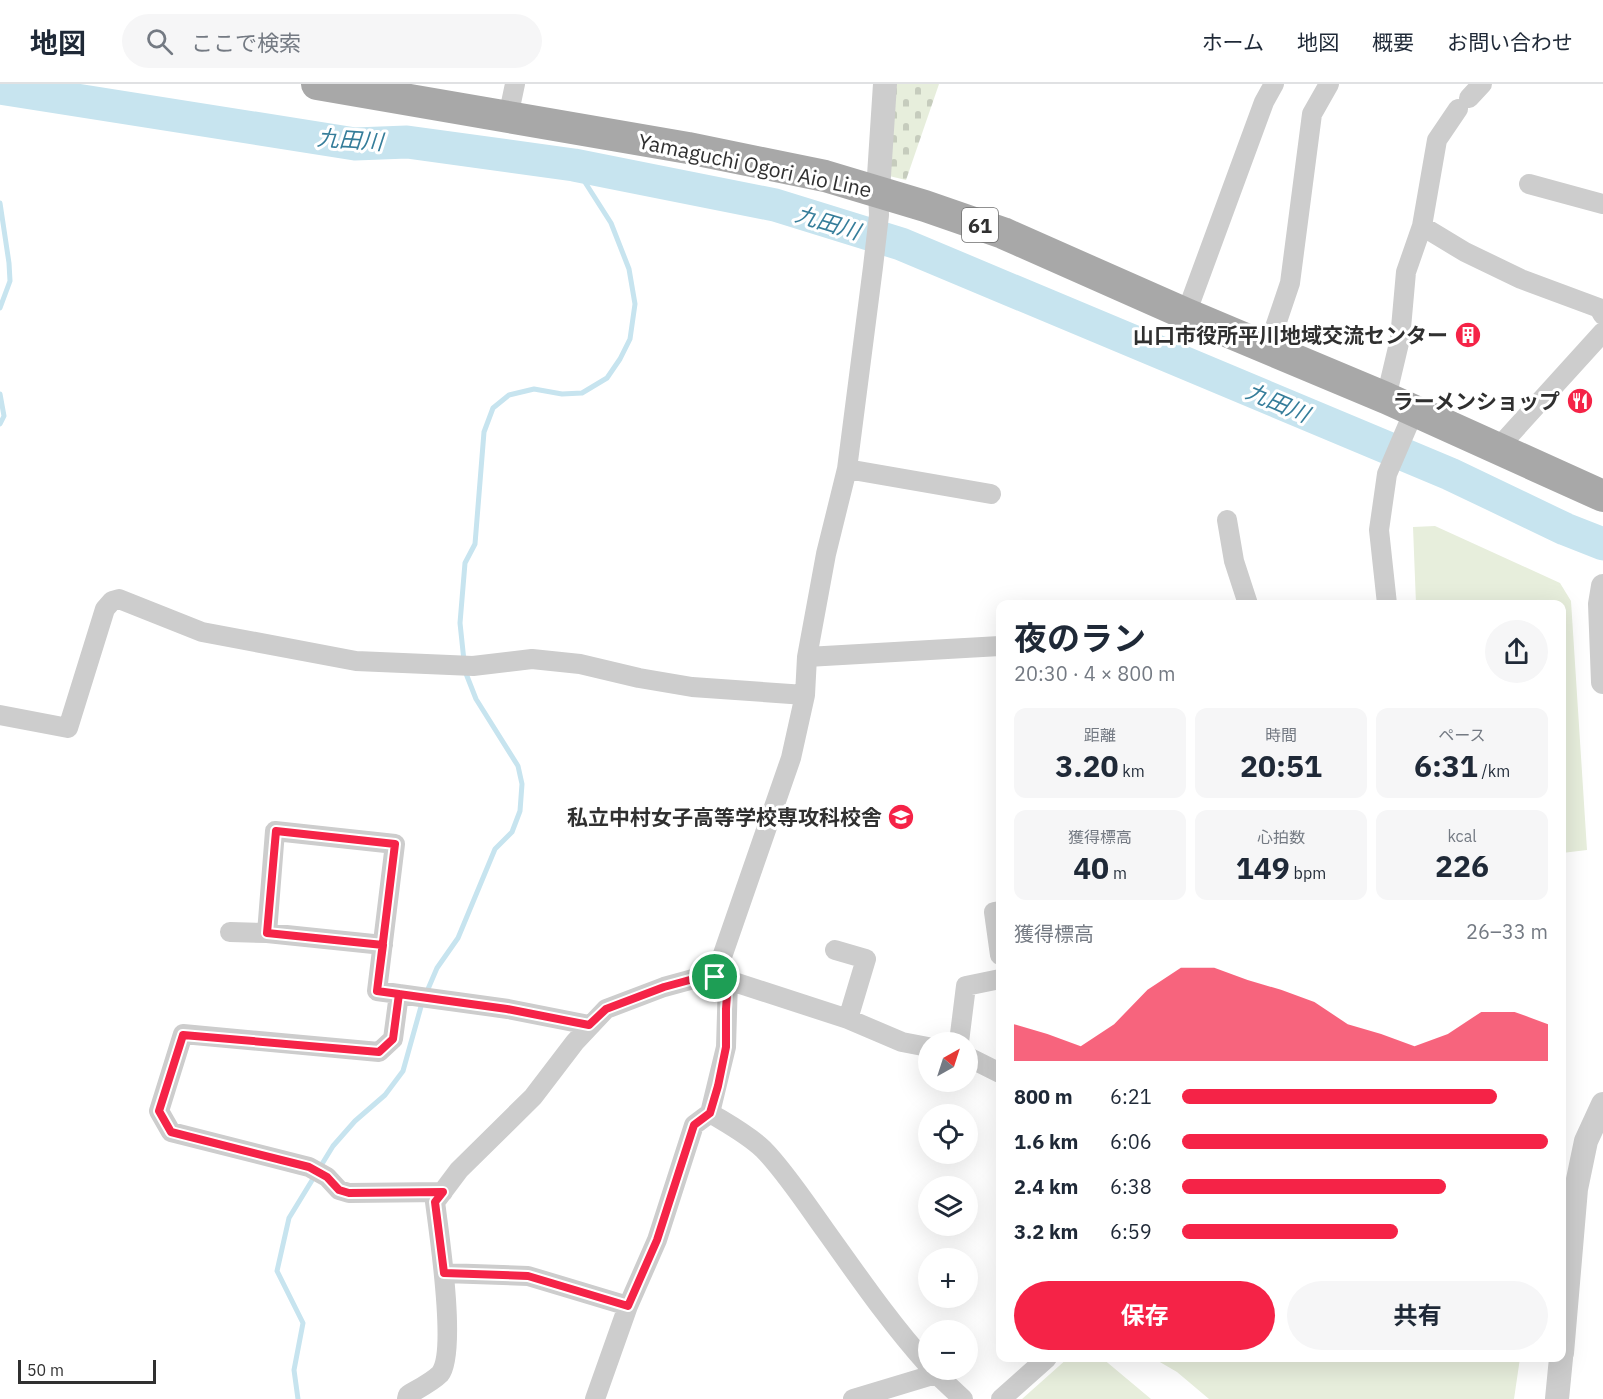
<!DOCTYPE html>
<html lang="ja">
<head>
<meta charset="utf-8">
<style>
	body { margin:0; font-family:"IBM Plex Sans","Noto Sans JP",sans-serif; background:#f6f6f7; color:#1f2937; height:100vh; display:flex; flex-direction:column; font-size:22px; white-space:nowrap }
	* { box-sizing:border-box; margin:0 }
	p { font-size:20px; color:#747a83 }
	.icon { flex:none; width:33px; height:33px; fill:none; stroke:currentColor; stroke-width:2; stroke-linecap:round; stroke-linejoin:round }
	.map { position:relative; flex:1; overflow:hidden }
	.drawer { position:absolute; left:996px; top:516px; width:570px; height:762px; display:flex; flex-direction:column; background:#fff; border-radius:12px; box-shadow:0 6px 24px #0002 }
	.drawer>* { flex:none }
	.needle { width:39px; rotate:39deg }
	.buttons { position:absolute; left:918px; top:948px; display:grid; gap:12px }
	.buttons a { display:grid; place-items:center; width:60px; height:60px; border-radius:50%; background:#fff; box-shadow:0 6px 24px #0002; font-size:30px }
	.scale { position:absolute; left:18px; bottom:15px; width:138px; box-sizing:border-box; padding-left:6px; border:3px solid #303030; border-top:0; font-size:16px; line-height:21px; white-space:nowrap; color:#303030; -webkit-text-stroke:4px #fff; paint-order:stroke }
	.pin { position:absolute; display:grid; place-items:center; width:51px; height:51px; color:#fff; margin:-26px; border:3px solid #fff; border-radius:50%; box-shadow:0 2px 6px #0007 }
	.round { display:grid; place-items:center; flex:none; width:63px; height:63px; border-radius:32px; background:#f6f6f7 }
	.headline { display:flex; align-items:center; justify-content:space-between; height:102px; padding:0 18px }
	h1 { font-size:33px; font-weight:700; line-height:45px }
	.metrics { display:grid; grid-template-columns:repeat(3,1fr); gap:9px; height:102px; padding:6px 18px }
	.metrics div { display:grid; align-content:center; border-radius:12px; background:#f6f6f7; text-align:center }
	.metrics b { font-size:30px; font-weight:700 }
	.metrics small { font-size:16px; font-weight:400 }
	.metrics p { font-size:16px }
	.chart { height:168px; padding:12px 18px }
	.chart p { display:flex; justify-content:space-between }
	.chart svg { width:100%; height:108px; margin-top:6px; fill:#f52347; opacity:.7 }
	.cta { display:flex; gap:12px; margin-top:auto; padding:12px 18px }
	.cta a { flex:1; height:69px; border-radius:36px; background:#f52347; color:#fff; font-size:24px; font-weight:700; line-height:69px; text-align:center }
	.cta a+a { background:#f6f6f7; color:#1f2937 }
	ul { padding:0 18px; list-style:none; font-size:20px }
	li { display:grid; grid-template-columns:96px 72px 1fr; align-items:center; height:45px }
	li i { height:15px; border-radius:8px; background:#f52347 }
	header { display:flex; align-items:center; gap:36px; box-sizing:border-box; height:84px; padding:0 30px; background:#fff; border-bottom:2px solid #e0e1e3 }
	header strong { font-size:28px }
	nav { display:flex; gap:33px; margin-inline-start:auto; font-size:21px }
	.search { width:420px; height:54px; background:#f6f6f7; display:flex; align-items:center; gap:15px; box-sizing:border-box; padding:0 21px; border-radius:33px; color:#747a83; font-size:22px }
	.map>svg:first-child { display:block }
	.cemetery { fill:url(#cemetery-stones) }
	.garden { fill:#e7eedc }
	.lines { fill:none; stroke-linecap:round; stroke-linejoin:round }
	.stream { stroke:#c7e4ef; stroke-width:5 }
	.river { stroke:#c7e4ef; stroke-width:33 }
	.minor { stroke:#cdcdcd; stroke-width:20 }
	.tertiary { stroke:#cdcdcd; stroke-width:24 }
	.primary { stroke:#a8a8a8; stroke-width:32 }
	.route-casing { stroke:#fff; stroke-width:12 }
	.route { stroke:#f52347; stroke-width:8 }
	.labels { text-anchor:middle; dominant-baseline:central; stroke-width:6; stroke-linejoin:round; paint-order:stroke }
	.shield { fill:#fff; stroke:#6e6e6e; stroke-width:1.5 }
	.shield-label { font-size:20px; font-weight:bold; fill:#303030 }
	.street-label { font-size:21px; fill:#303030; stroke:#fff }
	.poi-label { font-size:21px; font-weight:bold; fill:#303030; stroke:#fff; text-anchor:end }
	.water-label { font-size:22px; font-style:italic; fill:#357d9a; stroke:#fff }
</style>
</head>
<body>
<header>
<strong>地図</strong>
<div class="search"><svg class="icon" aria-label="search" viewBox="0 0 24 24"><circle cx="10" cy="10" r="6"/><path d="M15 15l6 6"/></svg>ここで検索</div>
<nav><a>ホーム</a><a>地図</a><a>概要</a><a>お問い合わせ</a></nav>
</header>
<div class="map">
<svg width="1603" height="1315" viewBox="0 0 1603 1315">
	<defs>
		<pattern id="cemetery-stones" width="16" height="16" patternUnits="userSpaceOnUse" patternTransform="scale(1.5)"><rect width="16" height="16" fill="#e7eedc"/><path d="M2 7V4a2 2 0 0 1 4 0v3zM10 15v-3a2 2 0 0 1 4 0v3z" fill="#c6ccbd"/></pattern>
	</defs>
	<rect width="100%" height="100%" fill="#fff"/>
	<!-- cemetery -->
	<path class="cemetery" d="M 893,0 L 939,0 L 906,96 L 885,91 Z"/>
	<!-- garden -->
	<path class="garden" d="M 1435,442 L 1560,499 L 1571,517 L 1587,766 L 1562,769 L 1562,520 L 1416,520 L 1413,443 Z
		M 1068,1274 L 1102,1274 L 1151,1315 L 1022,1315 Z
		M 1153,1274 L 1520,1274 L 1514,1315 L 1209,1315 L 1177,1288 Z"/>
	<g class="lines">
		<!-- stream -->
		<path class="stream" d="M 0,119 L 9,179 L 10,197 L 0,224
			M 0,310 L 4,332 L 0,340
			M 464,577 L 460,539 L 465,479 L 475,460 L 484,348 L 493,324 L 509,311 L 534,305 L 562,310 L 582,309 L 607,294 L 620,275 L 630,255 L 635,220 L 629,185 L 611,139 L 574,81
			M 298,1315 L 294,1286 L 303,1239 L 277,1187 L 289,1134 L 333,1062 L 355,1037 L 385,1011 L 403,987 L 422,919 L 437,884 L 458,854 L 495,765 L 512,748 L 520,727 L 522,700 L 518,682 L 476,615 L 465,587"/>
		<!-- river -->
		<path class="river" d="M 0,4 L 355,60 L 407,58 L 574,81 L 775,121 L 901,160 L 1450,390 L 1565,445 L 1603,460"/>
		<!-- minor -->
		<path class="minor" d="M 1469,14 L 1482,0
			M 508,33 L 515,0
			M 1529,100 L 1603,120
			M 1422,142 L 1465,168 L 1521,195 L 1599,224 L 1603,231
			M 1186,230 L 1264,18 L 1274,0
			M 1268,264 L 1290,199 L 1312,30 L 1329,0
			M 1386,314 L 1400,255 L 1406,188 L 1422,142 L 1437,56 L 1458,25
			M 1497,365 L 1603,248
			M 847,385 L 991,410
			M 1227,436 L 1234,477 L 1248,520
			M 1387,520 L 1379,446 L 1387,390 L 1414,327
			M 807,573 L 1000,562
			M 0,631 L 68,644 L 105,525 L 112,517 L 119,515 L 202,548 L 356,577 L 473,582 L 532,575 L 580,580 L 639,594 L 692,603 L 805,611
			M 1000,827 L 994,828 L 1000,871
			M 230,848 L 267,849
			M 383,861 L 267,849 L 275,747 L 395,760 L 377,907 L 508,925 L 589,941
			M 835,866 L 866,875 L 848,935
			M 715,893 L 791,674 L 805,611 L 807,573 L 826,470 L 847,385 L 873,183 L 879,131 L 878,107
			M 728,896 L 848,935 L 902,958 L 928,963
			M 399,910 L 393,955 L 379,968 L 183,950 L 159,1027 L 171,1048 L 309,1083 L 327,1093 L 339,1106 L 349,1109 L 443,1108
			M 959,958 L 966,902 L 1000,895
			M 968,973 L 1000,989
			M 444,1189 L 528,1192 L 628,1222
			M 932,1286 L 963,1315
			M 407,1315 L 408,1311 C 418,1305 432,1298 440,1290 C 457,1269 439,1148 435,1118 L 459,1086 L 533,1013 L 575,958 L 606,925 L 664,903 L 697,894 L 715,893 L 728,896 L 726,963 L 710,1029 C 728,1040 747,1050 763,1065 C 784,1086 807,1121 825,1146 C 858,1192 890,1239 928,1281
			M 595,1315 L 628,1222 L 657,1156 L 694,1041 L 710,1029
			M 853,1315 L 936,1290
			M 1001,1315 L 1047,1274"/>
		<!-- tertiary -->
		<path class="tertiary" d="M 878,107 L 885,0
			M 1603,502 L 1600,520 L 1603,598
			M 1562,1269 L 1576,1105 L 1586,1057 L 1603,1020
			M 1557,1315 L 1561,1274"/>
		<!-- primary -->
		<path class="primary" d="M 317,0 L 688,64 L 825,92 L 925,122 L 1003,149 L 1186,230 L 1386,314 L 1603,412"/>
	</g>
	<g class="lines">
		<!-- route casing -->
		<g class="route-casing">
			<path id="route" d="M 715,893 L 697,894 L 664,903 L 606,925 L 589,941 L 507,925 L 377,907 C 383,858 389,809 395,760 L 276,747 L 267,849 L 383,861 L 377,907 L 399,910 L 393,955 L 379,968 L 183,951 L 159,1027 L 171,1048 L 309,1083 L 327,1093 L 339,1106 L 349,1109 L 443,1108 L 435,1118 L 444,1189 L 528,1192 L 628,1222 L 657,1156 L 694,1041 L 710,1029 L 718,1002 L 726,963 L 726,925 L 728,896 L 715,893"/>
		</g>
		<!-- route -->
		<use href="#route" class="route"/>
	</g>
	<!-- icons -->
	<defs>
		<g id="building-disc" transform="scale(1.35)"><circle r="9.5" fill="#f52347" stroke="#fff"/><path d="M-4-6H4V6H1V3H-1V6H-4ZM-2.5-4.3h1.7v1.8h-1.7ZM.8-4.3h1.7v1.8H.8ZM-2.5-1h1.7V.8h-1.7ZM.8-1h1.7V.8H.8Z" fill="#fff"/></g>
		<g id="restaurant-disc" transform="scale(1.35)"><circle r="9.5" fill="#f52347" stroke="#fff"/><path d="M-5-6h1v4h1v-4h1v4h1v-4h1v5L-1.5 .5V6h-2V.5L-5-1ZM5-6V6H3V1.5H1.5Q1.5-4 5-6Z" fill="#fff"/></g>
		<g id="school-disc" transform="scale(1.35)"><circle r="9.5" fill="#f52347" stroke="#fff"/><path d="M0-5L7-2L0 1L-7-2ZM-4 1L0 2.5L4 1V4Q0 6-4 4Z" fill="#fff"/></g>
	</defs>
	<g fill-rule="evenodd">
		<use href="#building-disc" x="1468" y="251"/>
		<use href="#restaurant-disc" x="1580" y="317"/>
		<use href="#school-disc" x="901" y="733"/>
	</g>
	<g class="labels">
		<!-- shield labels -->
		<rect class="shield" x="962" y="124" width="36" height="34" rx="4.5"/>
		<g class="shield-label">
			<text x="980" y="141">61</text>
		</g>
		<!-- street labels -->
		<g class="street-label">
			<text transform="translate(755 81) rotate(12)">Yamaguchi Ogori Aio Line</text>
		</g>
		<!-- poi labels -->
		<g class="poi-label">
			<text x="1448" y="251">山口市役所平川地域交流センター</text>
			<text x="1560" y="317">ラーメンショップ</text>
			<text x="882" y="733">私立中村女子高等学校専攻科校舎</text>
		</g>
		<!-- water labels -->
		<g class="water-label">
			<text transform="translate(350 55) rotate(4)">九田川</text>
			<text transform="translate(828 138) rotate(17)">九田川</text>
			<text transform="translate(1278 318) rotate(23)">九田川</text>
		</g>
	</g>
</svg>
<div class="buttons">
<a><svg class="needle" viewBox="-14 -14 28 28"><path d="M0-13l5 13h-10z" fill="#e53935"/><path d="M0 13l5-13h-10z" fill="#747a83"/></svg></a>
<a><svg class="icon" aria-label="locate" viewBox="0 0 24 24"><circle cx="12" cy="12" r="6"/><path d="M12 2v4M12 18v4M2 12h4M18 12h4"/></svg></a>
<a><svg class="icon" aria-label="layers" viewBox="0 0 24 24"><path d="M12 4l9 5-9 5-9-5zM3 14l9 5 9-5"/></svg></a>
<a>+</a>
<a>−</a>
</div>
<div class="scale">50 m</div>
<div class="pin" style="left:715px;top:893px;background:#1e9e55"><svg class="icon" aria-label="arrive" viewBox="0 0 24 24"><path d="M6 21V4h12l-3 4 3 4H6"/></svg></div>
<section class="drawer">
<div class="headline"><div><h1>夜のラン</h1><p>20:30 · 4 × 800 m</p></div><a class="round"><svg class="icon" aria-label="share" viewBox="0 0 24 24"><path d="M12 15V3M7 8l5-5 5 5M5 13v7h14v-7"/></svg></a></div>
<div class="metrics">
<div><p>距離</p><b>3.20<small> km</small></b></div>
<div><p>時間</p><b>20:51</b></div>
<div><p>ペース</p><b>6:31<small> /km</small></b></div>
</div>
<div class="metrics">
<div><p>獲得標高</p><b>40<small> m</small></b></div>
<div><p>心拍数</p><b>149<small> bpm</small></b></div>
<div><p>kcal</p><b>226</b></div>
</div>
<div class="chart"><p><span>獲得標高</span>26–33 m</p>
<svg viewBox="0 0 160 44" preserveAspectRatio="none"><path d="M0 44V29L10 33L20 38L30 29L40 15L50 6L60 6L70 11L80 15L90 20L100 29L110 33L120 38L130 33L140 24L150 24L160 29V44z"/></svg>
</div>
<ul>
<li><b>800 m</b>6:21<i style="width:86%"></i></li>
<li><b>1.6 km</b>6:06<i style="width:100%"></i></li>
<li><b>2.4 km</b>6:38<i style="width:72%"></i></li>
<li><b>3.2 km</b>6:59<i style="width:59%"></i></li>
</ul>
<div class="cta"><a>保存</a><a>共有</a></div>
</section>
</div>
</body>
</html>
